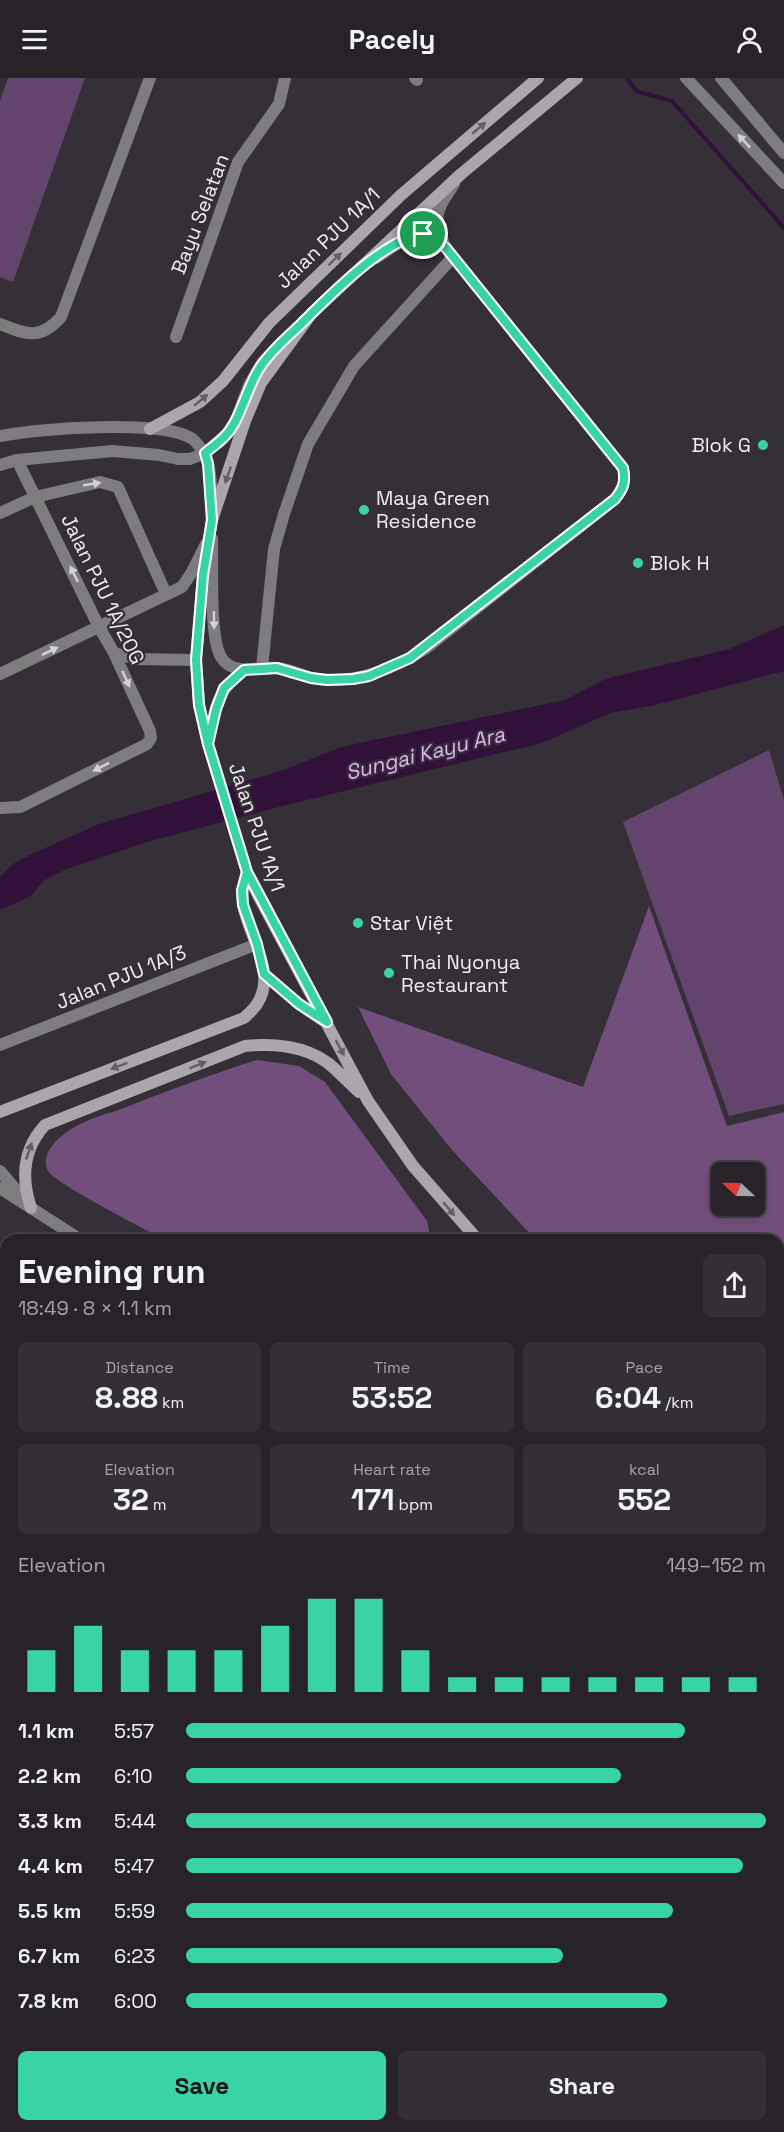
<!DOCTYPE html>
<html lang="en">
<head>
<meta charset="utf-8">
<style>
	body { margin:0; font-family:"Space Grotesk",sans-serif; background:#342f35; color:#f1f3f6; height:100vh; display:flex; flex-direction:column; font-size:22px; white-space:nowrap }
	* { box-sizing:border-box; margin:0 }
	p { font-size:20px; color:#a5a4a8 }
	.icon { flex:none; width:33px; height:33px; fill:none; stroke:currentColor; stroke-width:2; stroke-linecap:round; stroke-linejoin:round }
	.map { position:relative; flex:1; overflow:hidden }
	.side { position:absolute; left:0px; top:1156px; width:784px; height:898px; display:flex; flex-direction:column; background:#282329; border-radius:18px 18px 0 0; box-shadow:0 3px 9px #0003,0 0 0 2px #444046 }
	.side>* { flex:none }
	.needle { width:39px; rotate:292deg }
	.buttons { position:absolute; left:711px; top:1084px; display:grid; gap:12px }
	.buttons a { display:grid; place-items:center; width:54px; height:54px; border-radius:9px; background:#282329; box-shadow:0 3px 9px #0003,0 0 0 2px #444046; font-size:30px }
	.pin { position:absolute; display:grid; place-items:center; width:51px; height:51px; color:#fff; margin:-26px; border:3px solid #fff; border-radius:50%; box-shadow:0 2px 6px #0007 }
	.round { display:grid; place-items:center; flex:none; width:63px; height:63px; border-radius:9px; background:#342f35 }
	.overview { display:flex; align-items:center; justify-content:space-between; height:102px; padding:0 18px }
	h1 { font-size:33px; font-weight:700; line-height:45px }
	.metrics { display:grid; grid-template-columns:repeat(3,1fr); gap:9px; height:102px; padding:6px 18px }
	.metrics div { display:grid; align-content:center; border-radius:9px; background:#342f35; text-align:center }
	.metrics b { font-size:30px; font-weight:700 }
	.metrics small { font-size:16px; font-weight:400 }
	.metrics p { font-size:16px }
	.chart { height:168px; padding:12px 18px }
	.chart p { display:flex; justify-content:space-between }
	.chart svg { width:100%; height:108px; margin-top:6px; stroke:#38d4a6; stroke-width:6 }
	.cta { display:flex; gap:12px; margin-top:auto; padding:12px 18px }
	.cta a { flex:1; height:69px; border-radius:9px; background:#38d4a6; color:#111; font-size:24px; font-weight:700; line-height:69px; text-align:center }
	.cta a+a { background:#342f35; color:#f1f3f6 }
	ul { padding:0 18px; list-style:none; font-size:20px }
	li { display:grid; grid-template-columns:96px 72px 1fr; align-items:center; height:45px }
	li i { height:15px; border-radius:8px; background:#38d4a6 }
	header { display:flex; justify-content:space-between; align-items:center; height:78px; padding:0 18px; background:#282329; font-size:27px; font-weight:700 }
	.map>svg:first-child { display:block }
	.green { fill:#63446d }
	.forest { fill:#724e7d; fill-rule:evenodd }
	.water { fill:#31103a }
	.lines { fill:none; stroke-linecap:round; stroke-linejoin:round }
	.stream { stroke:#31103a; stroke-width:4 }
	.minor { stroke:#7f7c80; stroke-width:12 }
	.tertiary { stroke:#7f7c80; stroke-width:12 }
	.secondary { stroke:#aba6ac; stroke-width:12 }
	.oneway { fill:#645f66 }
	.oneway2 { fill:#d4d1d6 }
	.route-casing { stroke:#fff; stroke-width:12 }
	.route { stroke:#38d4a6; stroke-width:8 }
	.poi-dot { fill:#38d4a6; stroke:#352f37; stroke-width:2 }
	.labels { text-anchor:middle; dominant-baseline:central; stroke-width:4.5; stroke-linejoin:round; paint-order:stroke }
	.street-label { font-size:20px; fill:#f1edf2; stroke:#352f37 }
	.poi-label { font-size:20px; fill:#f1edf2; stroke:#352f37; text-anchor:start }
	.water-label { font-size:21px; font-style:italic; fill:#e6aff7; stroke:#352f37 }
</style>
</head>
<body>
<header><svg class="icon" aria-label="menu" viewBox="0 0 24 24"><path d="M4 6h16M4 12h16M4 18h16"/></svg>Pacely<svg class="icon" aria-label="person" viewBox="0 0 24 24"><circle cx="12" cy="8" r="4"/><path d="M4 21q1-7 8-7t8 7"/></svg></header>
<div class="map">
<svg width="784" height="2054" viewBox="0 0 784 2054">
	<rect width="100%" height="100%" fill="#352f37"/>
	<!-- green -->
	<path class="green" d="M 8,0 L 85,0 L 13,204 L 0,199 L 0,23 Z
		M 769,672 L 784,722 L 784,1026 L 729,1038 L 623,744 Z
		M 240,2049 L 262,2049 L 266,2054 L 232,2054 Z"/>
	<!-- forest -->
	<path class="forest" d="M 649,828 L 727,1048 L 784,1034 L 784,1274 L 779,1281 L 778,1162 L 536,1162 L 452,1072 L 391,996 L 358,929 L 583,1009 ZM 722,1095 L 754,1095 L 754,1128 L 722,1128 Z
		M 257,982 L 299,988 L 325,1004 L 427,1143 L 431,1162 L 162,1162 L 157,1158 C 139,1148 55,1105 48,1093 C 39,1076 59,1058 73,1050 C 87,1041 107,1036 124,1030 C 168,1013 212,996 257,982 Z"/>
	<!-- water -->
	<path class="water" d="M 784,547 L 784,593 L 655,627 L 610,635 L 542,665 L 278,729 L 147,764 L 64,792 L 43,803 L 31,818 L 0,832 L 0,799 L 13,786 L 32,776 L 99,746 L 281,693 L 341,669 L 565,622 L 605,601 L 730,571 Z
		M 677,2049 L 740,2049 L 746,2054 L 681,2054 Z"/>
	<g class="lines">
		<!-- stream -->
		<path class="stream" d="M 627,0 L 636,13 L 672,23 L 784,150"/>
		<!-- minor -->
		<path class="minor" d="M 415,0 L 417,2
			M 686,0 L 784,105
			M 721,0 L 784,75
			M 445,169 C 433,136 435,135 454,106
			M 0,246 C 25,256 40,263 61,239 L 150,0
			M 176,259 L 238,84 L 279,26 L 285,0
			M 0,435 L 35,419 L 100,404 L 118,409 L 166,516
			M 212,461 C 213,487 209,559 221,579 C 233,599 258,588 277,590 C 289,591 300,597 312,600 C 352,608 391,592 425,571 L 615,421 C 623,411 626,404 623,390 L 446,170 C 418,145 402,163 376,180
			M 114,575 L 136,581 L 196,582
			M 262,590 L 274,471 L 284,436 L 308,366 L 354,288 L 453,179
			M 0,596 L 182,509 L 192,494 L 206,466
			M 208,666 C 215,632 215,614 244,592
			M 0,730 L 20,729 L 147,666 L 151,660 L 150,653 L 114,575 L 99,549 L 17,382
			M 0,967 L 257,866
			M 0,1553 L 6,1542
			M 0,1614 L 6,1618
			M 0,1643 L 6,1648
			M 778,1754 L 784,1759
			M 778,2002 L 784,2007
			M 288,2049 L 291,2054
			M 309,2049 L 313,2054
			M 600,2049 L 604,2054
			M 368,2054 L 375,2049
			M 405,2054 L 412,2049"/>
		<!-- tertiary -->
		<path class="tertiary" d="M 0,358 C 39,351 158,341 191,360 C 195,362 200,369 203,373 C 213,387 211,423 212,440
			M 0,387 L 17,382 L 112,373 L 159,377 L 178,381 L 190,381 L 205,375 L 227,356 L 236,342 L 249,307 L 262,285 L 298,249
			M 0,1093 L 22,1119
			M 0,1110 L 81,1162
			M 778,1300 L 784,1295
			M 778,1325 L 784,1320
			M 154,2054 L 159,2049
			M 176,2054 L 180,2049"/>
		<!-- secondary -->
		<path class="secondary" d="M 150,351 L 200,324 L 223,303 L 269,245 L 401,117 L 538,0
			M 264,896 L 299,926 L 324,943
			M 0,1034 L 244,940 C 249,935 254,931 257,926 C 278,894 248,858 243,826 C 241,815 244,805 247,794
			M 31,1130 C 21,1100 23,1071 45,1047 L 245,968 C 273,965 305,968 328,985 C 339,994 349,1005 359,1014
			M 478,1162 L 413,1088 L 368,1023 L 258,817 L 247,794 L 208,666 L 199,627 L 196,582 L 203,497 L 212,442 L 245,343 L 261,305 L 312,235 L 461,96 L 577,0
			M 778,1470 L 784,1549
			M 778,1644 L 784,1648"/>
	</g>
	<!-- one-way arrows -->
	<defs><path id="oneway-solid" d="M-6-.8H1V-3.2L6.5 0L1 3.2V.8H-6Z" transform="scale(1.5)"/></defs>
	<g class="oneway">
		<use href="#oneway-solid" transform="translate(479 50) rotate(-40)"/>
		<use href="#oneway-solid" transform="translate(335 181) rotate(-44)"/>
		<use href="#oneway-solid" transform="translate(201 322) rotate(-40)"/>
		<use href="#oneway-solid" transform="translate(228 397) rotate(109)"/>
		<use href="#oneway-solid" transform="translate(340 970) rotate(62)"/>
		<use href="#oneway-solid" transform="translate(198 987) rotate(-22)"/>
		<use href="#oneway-solid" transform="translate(119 988) rotate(159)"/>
		<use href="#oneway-solid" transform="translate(29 1073) rotate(-71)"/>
		<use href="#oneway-solid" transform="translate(449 1131) rotate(50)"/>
	</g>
	<g class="oneway2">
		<use href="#oneway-solid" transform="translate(744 63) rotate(-133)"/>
		<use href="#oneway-solid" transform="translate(92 406) rotate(-9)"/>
		<use href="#oneway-solid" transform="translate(74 496) rotate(-116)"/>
		<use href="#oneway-solid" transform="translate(214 542) rotate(89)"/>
		<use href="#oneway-solid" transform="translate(50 573) rotate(-26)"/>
		<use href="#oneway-solid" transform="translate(126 601) rotate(65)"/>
		<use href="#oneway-solid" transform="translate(101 689) rotate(153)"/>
	</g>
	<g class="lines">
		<!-- route casing -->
		<g class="route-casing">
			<path id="route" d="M 423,156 C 384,161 327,220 299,248 C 286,260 271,273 261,288 C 247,308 241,341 226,357 C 220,364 212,369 205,375 L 208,386 L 212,442 L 203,497 L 196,582 L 199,627 L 208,666 L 247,794 L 242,812 L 243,827 L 257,866 L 264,896 L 299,926 L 327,944 L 247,794 L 208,666 L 216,631 L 224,610 L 244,592 L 277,590 L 311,600 L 327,602 L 353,601 L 369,598 L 410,580 L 615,421 C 623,411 626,404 623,390 L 446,170 L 436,161 L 423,156"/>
		</g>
		<!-- route -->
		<use href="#route" class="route"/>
	</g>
	<!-- markers -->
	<g class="poi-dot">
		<circle cx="763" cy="367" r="6"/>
		<circle cx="364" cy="432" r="6"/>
		<circle cx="638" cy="485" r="6"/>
		<circle cx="358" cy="845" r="6"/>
		<circle cx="389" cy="895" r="6"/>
	</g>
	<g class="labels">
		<!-- street labels -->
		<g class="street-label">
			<text transform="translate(200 136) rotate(-69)">Bayu Selatan</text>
			<text transform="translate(328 160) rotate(-44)">Jalan PJU 1A/1</text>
			<text transform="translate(103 511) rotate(64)">Jalan PJU 1A/20G</text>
			<text transform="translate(257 749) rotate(71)">Jalan PJU 1A/1</text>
			<text transform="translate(121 899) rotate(-22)">Jalan PJU 1A/3</text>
		</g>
		<!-- poi labels -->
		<g class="poi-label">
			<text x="751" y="367" text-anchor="end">Blok G</text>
			<text x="376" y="420">Maya Green<tspan x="376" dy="23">Residence</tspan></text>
			<text x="650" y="485">Blok H</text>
			<text x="370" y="845">Star Việt</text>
			<text x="401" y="884">Thai Nyonya<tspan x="401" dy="23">Restaurant</tspan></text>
		</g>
		<!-- water labels -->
		<g class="water-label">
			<text transform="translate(425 675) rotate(-14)">Sungai Kayu Ara</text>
		</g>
	</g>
</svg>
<div class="buttons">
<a><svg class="needle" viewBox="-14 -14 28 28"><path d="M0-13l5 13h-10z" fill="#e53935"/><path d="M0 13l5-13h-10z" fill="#a5a4a8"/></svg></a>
</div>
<div class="pin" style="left:423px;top:156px;background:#1e9e55"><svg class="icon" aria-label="arrive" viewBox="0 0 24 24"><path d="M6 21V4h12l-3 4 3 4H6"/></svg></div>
<section class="side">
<div class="overview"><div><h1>Evening run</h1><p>18:49 · 8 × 1.1 km</p></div><a class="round"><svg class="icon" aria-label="share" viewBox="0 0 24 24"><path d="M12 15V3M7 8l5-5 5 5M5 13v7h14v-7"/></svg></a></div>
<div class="metrics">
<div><p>Distance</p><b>8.88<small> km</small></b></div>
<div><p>Time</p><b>53:52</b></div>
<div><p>Pace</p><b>6:04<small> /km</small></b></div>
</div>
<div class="metrics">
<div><p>Elevation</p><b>32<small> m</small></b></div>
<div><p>Heart rate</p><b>171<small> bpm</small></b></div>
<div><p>kcal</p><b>552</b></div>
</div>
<div class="chart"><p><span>Elevation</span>149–152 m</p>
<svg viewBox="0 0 160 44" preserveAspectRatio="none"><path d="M5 44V27M15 44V17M25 44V27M35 44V27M45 44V27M55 44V17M65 44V6M75 44V6M85 44V27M95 44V38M105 44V38M115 44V38M125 44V38M135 44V38M145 44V38M155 44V38"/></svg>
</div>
<ul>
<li><b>1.1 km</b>5:57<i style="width:86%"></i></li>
<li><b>2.2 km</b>6:10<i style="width:75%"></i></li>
<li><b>3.3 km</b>5:44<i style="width:100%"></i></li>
<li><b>4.4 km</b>5:47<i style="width:96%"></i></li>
<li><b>5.5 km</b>5:59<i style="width:84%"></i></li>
<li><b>6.7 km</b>6:23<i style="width:65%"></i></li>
<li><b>7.8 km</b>6:00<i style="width:83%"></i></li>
</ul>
<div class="cta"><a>Save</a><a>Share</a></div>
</section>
</div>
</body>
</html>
